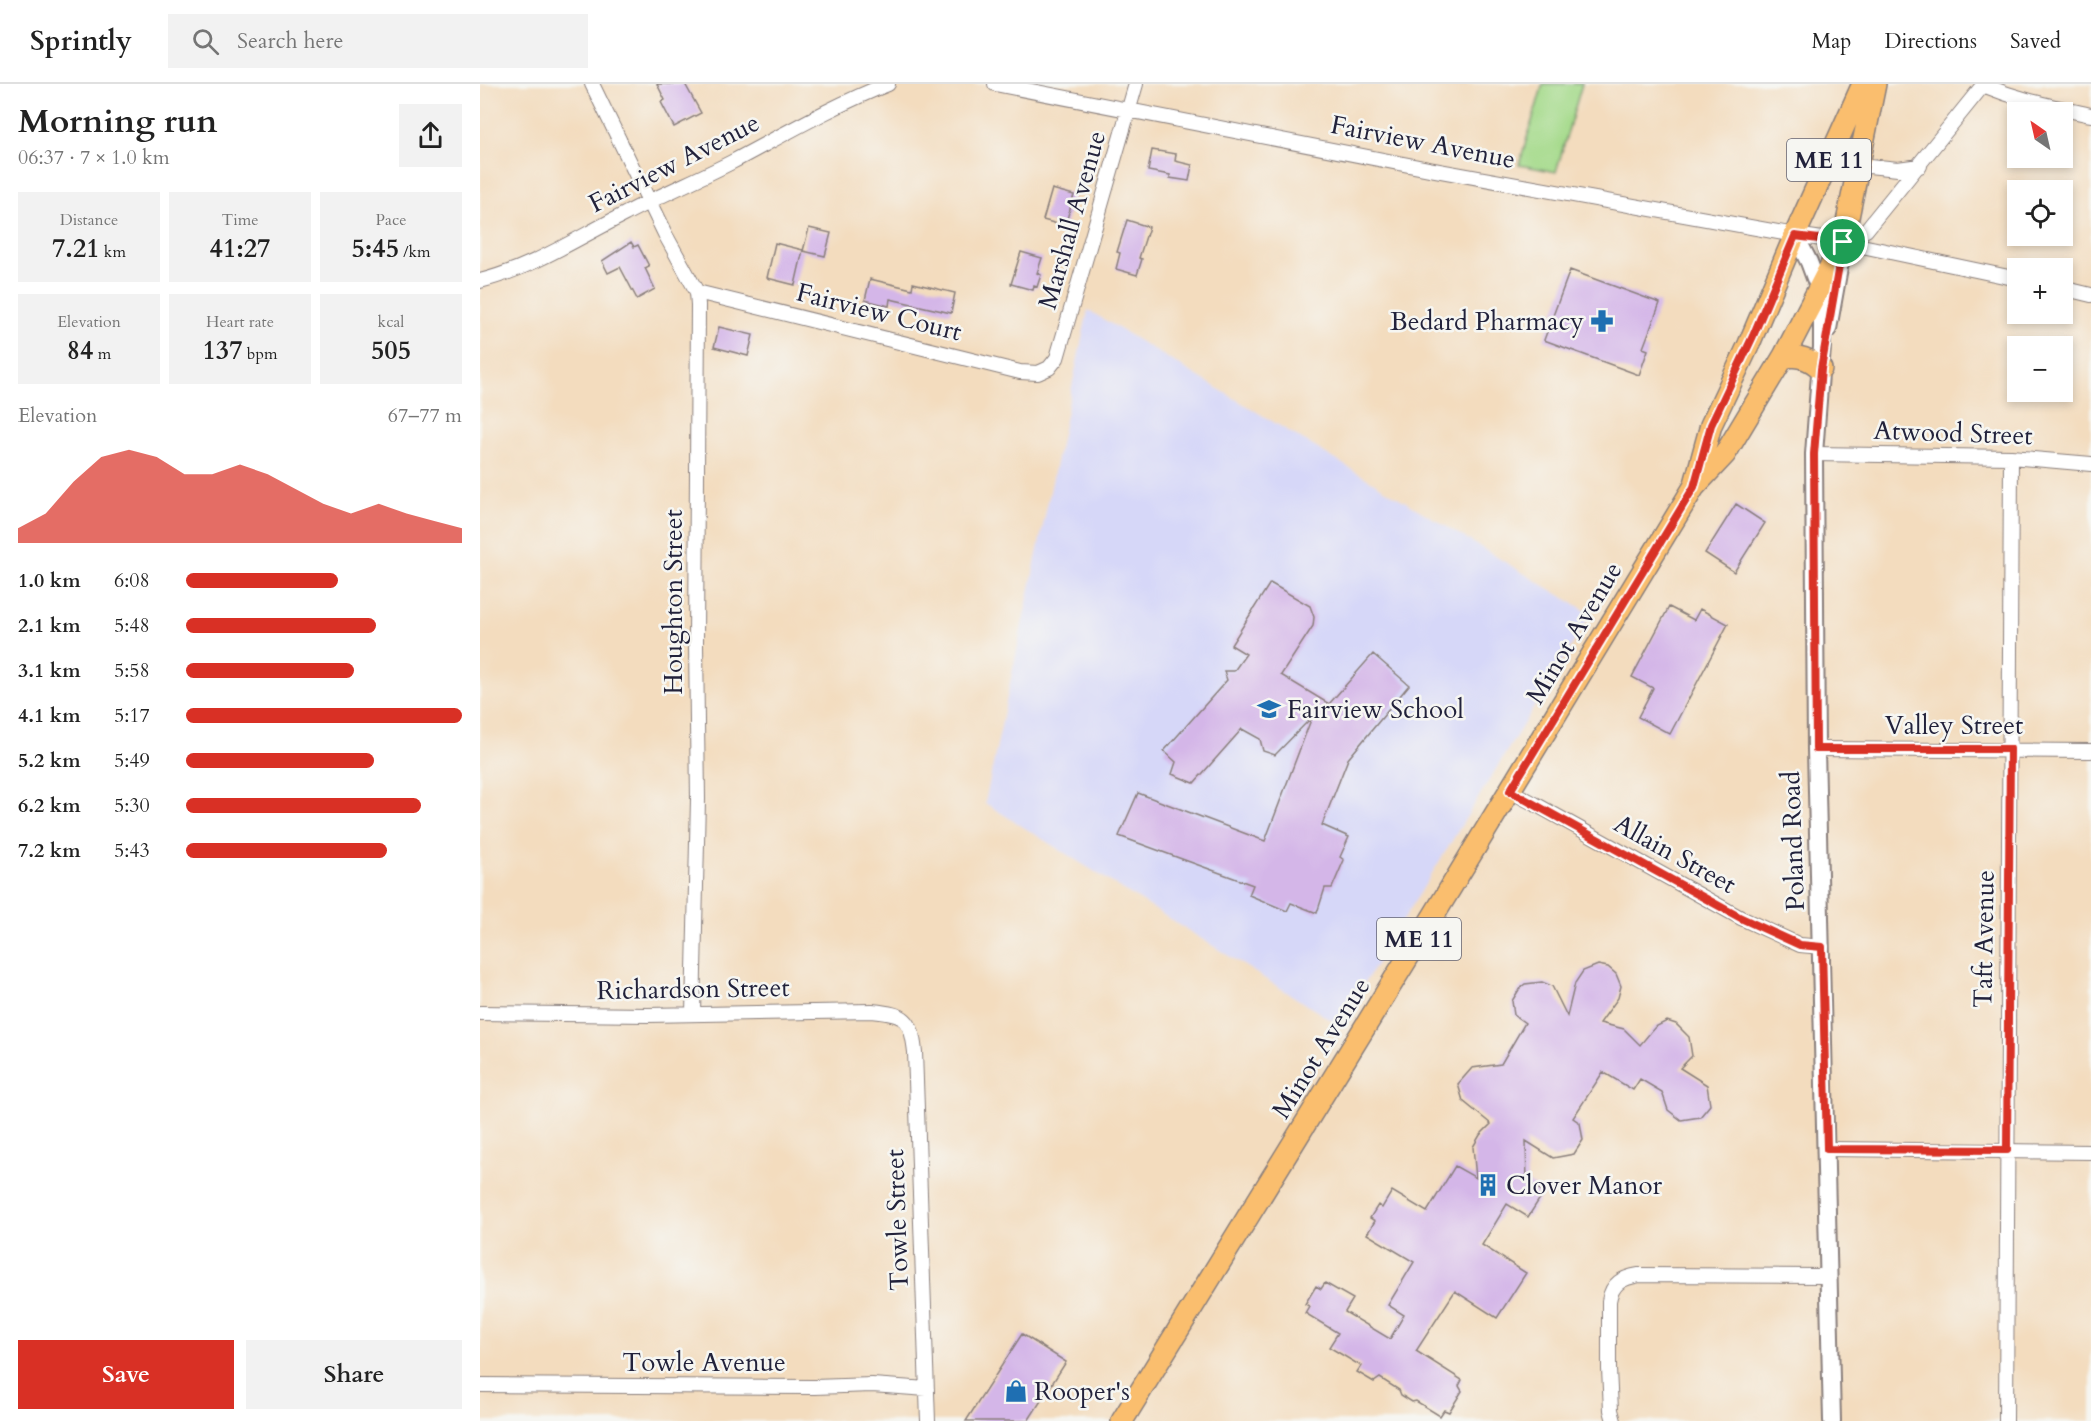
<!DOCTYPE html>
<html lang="en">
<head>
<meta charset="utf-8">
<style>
	body { margin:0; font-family:Cardo,serif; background:#f2f2f2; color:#222; height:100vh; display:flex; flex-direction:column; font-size:22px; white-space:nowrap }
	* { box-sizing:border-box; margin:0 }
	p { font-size:20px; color:#767676 }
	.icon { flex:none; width:33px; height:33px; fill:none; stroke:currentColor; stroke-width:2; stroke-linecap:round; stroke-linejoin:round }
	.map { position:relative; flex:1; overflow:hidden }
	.details { display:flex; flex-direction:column; background:#fff; width:480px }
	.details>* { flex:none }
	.needle { width:39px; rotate:326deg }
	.tools { position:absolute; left:1527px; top:18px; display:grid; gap:12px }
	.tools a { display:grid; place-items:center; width:66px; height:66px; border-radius:0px; background:#fff; box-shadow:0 3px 9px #0003; font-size:30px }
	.pin { position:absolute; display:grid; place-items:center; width:51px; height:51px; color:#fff; margin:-26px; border:3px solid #fff; border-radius:50%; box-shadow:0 2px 6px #0007 }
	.round { display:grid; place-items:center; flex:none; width:63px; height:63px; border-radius:0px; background:#f2f2f2 }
	.overview { display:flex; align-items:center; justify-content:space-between; height:102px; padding:0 18px }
	h1 { font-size:33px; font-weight:700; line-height:45px }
	.figures { display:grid; grid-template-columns:repeat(3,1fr); gap:9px; height:102px; padding:6px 18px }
	.figures div { display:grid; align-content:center; border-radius:0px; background:#f2f2f2; text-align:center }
	.figures b { font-size:26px; font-weight:700 }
	.figures small { font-size:16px; font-weight:400 }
	.figures p { font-size:16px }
	.chart { height:168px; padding:12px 18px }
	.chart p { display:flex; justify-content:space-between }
	.chart svg { width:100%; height:108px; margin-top:6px; fill:#d93025; opacity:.7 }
	.primary-button { display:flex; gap:12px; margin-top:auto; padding:12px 18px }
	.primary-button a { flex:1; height:69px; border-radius:0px; background:#d93025; color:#fff; font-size:24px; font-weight:700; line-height:69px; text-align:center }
	.primary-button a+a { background:#f2f2f2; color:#222 }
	ul { padding:0 18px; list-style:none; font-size:20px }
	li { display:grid; grid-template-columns:96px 72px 1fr; align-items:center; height:45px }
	li i { height:15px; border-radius:8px; background:#d93025 }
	header { display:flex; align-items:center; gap:36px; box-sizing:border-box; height:84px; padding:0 30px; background:#fff; border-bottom:2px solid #e0e0e0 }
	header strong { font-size:28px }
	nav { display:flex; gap:33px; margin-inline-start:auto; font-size:21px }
	.search { width:420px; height:54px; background:#f2f2f2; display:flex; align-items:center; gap:15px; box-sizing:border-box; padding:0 21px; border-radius:0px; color:#767676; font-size:22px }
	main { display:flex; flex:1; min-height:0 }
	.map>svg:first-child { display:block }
	.built { fill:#d6d7f8 }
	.green { fill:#a5da8b; stroke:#647e63; stroke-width:1.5 }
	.building { fill:#d4b6e8 }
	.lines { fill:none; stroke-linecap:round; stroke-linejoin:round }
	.minor-casing { stroke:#8a7f7c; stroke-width:16 }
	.tertiary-casing { stroke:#8a7f7c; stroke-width:20 }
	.primary-casing { stroke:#8a7f7c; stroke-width:24 }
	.minor { stroke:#fff; stroke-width:14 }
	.tertiary { stroke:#fff; stroke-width:16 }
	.primary { stroke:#fabe6e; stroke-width:21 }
	.route-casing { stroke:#fff; stroke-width:12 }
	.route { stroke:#d93025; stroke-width:8 }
	.labels { text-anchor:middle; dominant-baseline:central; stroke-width:5; stroke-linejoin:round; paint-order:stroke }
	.shield { fill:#f6f6f2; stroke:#626272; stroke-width:1.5 }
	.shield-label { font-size:24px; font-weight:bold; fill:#22223b }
	.street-label { font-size:26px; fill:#22223b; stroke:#f6f6f2 }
	.poi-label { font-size:26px; fill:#22223b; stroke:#f6f6f2; text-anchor:start }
</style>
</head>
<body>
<header>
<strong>Sprintly</strong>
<div class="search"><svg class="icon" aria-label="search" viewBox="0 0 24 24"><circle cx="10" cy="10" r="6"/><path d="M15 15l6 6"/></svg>Search here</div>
<nav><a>Map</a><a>Directions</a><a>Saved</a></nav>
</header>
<main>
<section class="details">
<div class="overview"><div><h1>Morning run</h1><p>06:37 · 7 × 1.0 km</p></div><a class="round"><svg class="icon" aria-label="share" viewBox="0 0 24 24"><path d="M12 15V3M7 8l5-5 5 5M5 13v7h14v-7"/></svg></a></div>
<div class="figures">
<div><p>Distance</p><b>7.21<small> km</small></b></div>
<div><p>Time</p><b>41:27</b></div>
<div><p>Pace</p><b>5:45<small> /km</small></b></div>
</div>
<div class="figures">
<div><p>Elevation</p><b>84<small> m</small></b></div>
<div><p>Heart rate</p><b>137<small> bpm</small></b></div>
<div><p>kcal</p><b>505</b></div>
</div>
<div class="chart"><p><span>Elevation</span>67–77 m</p>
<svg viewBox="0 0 160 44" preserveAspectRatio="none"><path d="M0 44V38L10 32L20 19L30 9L40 6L50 9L60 16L70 16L80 12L90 16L100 22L110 28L120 32L130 28L140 32L150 35L160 38V44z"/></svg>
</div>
<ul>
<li><b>1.0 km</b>6:08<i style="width:55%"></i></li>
<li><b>2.1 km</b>5:48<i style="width:69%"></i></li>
<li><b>3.1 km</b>5:58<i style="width:61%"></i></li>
<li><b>4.1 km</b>5:17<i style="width:100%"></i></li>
<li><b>5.2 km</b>5:49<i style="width:68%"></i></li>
<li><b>6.2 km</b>5:30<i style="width:85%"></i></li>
<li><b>7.2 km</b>5:43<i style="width:73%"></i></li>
</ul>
<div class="primary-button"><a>Save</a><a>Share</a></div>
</section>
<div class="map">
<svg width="1611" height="1337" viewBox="0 0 1611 1337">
	<rect width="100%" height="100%" fill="#f6f6f2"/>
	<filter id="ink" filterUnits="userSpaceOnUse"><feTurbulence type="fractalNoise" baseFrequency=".0167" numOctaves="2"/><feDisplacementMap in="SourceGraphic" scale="12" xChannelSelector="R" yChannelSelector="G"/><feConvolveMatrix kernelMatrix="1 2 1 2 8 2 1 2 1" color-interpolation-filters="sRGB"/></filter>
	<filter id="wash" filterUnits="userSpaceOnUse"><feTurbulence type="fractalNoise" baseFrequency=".008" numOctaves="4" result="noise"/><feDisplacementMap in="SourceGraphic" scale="24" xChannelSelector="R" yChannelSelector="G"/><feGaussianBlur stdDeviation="1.35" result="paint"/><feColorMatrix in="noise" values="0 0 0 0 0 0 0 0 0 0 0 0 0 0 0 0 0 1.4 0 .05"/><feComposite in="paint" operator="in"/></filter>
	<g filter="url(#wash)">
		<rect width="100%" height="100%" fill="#f3dcbe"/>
		<!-- built -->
		<path class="built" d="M 608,226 L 1111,530 L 859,941 L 505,719 Z"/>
		<!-- green -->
		<path class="green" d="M 1063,0 L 1102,0 L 1076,88 L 1039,81 Z"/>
		<g id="blocks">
			<!-- building -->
			<path class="building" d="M 177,0 L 205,0 L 221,29 L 194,43 L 181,18 L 185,16 Z
				M 672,66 L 696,70 L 695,77 L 712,81 L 709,97 L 690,94 L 690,91 L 668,87 Z
				M 572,105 L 594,111 L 585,142 L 563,136 Z
				M 647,136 L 669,143 L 659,174 L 662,175 L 657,191 L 636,185 L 640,169 L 637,168 Z
				M 329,144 L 351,149 L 345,172 L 323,167 Z
				M 151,158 L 154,163 L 158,161 L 169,182 L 165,184 L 175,205 L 157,215 L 140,183 L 128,189 L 122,177 Z
				M 295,159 L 323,166 L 315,201 L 287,194 Z
				M 541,168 L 562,174 L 557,189 L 561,191 L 557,203 L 554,202 L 553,206 L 531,200 Z
				M 1090,186 L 1180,219 L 1163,264 L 1168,266 L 1159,291 L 1064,256 Z
				M 390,195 L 432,205 L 433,199 L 475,209 L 471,229 L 410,215 L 409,222 L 385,216 Z
				M 239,243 L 273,251 L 268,272 L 234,263 Z
				M 1256,420 L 1285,439 L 1254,488 L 1225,469 Z
				M 790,499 L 830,522 L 834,533 L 833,542 L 801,591 L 849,620 L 893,570 L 929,601 L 868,675 L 842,741 L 869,753 L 860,773 L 864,776 L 852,804 L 845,804 L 837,829 L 811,819 L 807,827 L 769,811 L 773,801 L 639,752 L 658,709 L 785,757 L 832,633 L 795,671 L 783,667 L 780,655 L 762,645 L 714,699 L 692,690 L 696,678 L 684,667 L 747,596 L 744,587 L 754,587 L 766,570 L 751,561 Z
				M 1189,523 L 1214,536 L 1220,525 L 1248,540 L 1190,650 L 1158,633 L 1173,604 L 1152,593 Z
				M 1118,881 L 1128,883 L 1136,890 L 1141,902 L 1138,914 L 1120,939 L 1144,945 L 1160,961 L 1175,943 L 1187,937 L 1196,940 L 1209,953 L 1212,972 L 1200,984 L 1227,1001 L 1230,1021 L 1220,1033 L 1201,1036 L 1188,1026 L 1182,1008 L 1160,995 L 1153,1006 L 1123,988 L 1093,1034 L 1100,1039 L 1103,1056 L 1094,1070 L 1073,1074 L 1046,1057 L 1047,1098 L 1064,1108 L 1048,1133 L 1027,1120 L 1002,1161 L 1046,1189 L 1017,1234 L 975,1207 L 936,1267 L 982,1296 L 979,1302 L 982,1307 L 969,1328 L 964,1326 L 960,1332 L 936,1317 L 932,1318 L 921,1311 L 919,1306 L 900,1294 L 894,1298 L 877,1288 L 881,1282 L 849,1263 L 858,1249 L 825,1229 L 829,1222 L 825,1220 L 836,1202 L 841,1205 L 845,1199 L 873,1215 L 865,1228 L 910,1255 L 924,1231 L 908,1221 L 934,1178 L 887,1150 L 895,1137 L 890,1134 L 898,1121 L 902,1124 L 912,1107 L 947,1128 L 975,1082 L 996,1094 L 993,1063 L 1000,1051 L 1011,1040 L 983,1017 L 978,1000 L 992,984 L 1021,980 L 1045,939 L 1034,931 L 1032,917 L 1040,904 L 1045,900 L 1062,898 L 1072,902 L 1087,932 L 1095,899 L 1103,887 Z
				M 542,1250 L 586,1278 L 548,1337 L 486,1337 Z"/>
		</g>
	</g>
	<g filter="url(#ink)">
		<use href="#blocks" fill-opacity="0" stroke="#8a7f7c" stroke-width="1.5"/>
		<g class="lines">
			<!-- minor casing -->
			<g class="minor-casing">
				<path id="minor" d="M 112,0 L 185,150 L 217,208 L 218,221 L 216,560 L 218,715 L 213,930
					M 515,0 L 949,85 L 1315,151 L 1363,158 L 1538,195
					M 1503,1 C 1542,17 1571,22 1611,31
					M 1346,82 L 1379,81 L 1418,85 L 1440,82
					M 1363,158 L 1386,146 L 1504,0
					M 0,197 C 52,184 97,154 145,130 C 180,111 217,96 252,78 C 303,51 354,21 408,0
					M 1582,204 L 1611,211
					M 217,208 L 540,288 L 558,289 L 569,284 L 577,274 L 656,0
					M 1334,370 L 1531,373 L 1611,380
					M 1336,665 L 1611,667
					M 1030,707 L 1055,720 L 1261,834 L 1320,861 L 1342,863
					M 0,929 L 168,931 L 392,927 C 426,931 431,933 435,968 L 448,1337
					M 1347,1065 L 1611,1068
					M 0,1301 L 334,1303 L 392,1301 L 447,1305
					M 1134,1337 L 1131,1326 L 1129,1285 L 1129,1217 C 1132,1199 1142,1194 1159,1191 L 1347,1192
					M 1526,1337 L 1531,373"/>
			</g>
			<!-- tertiary casing -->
			<g class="tertiary-casing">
				<path id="tertiary" d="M 1315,151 L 1329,178 L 1339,205 L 1342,230 L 1342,263 L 1334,370 L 1336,665 L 1352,1337
					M 1348,245 L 1362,167"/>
			</g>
			<!-- primary casing -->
			<g class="primary-casing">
				<path id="primary" d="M 1304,272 C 1320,272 1329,274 1341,285
					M 1215,400 L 1231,341 L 1269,260 L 1315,151 L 1383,0
					M 642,1337 L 954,831 L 1214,403 L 1245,370 L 1304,272 L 1363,158 L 1395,0"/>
			</g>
			<!-- minor -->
			<use href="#minor" class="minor"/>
			<!-- tertiary -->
			<use href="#tertiary" class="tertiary"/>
			<!-- primary -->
			<use href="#primary" class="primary"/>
		</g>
	</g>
	<g class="lines" filter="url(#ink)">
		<!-- route casing -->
		<g class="route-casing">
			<path id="route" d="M 1315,152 L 1363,158 L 1341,285 L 1334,370 L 1336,665 L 1530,665 L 1527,1066 L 1347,1065 L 1342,863 L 1320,861 L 1261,834 L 1030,707 L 1214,403 L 1231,341 L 1273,252 Z"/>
		</g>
		<!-- route -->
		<use href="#route" class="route"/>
	</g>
	<!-- icons -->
	<defs>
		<g id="pharmacy-bare" transform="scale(1.8)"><path d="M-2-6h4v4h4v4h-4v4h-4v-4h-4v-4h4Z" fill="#1f6fb2" stroke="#f6f6f2" stroke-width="2.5" paint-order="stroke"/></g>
		<g id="school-bare" transform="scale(1.8)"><path d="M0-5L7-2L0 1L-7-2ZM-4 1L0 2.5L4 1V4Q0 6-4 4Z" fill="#1f6fb2" stroke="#f6f6f2" stroke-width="2.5" paint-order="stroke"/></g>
		<g id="building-bare" transform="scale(1.8)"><path d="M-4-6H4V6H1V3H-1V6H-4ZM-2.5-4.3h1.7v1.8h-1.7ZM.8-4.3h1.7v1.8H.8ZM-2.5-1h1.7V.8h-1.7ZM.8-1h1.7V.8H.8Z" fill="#1f6fb2" stroke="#f6f6f2" stroke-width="2.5" paint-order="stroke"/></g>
		<g id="shop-bare" transform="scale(1.8)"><path d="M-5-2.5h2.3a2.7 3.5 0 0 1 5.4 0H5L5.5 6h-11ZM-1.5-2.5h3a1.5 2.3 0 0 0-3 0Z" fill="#1f6fb2" stroke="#f6f6f2" stroke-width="2.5" paint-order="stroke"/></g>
	</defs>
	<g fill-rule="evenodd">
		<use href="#pharmacy-bare" x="1122" y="237"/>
		<use href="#school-bare" x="789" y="625"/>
		<use href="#building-bare" x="1008" y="1101"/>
		<use href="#shop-bare" x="536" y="1307"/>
	</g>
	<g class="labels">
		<!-- shield labels -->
		<g class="shield">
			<rect x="1307" y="55" width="84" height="42" rx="4.5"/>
			<rect x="897" y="834" width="84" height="42" rx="4.5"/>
		</g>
		<g class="shield-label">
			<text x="1349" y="76">ME 11</text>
			<text x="939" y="855">ME 11</text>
		</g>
		<!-- street labels -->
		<g class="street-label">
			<text transform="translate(943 58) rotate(11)">Fairview Avenue</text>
			<text transform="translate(194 79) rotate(-27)">Fairview Avenue</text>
			<text transform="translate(592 136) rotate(-74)">Marshall Avenue</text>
			<text transform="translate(399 228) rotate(14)">Fairview Court</text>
			<text transform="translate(1473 349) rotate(2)">Atwood Street</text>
			<text transform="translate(193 518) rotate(-90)">Houghton Street</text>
			<text transform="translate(1094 549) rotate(-59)">Minot Avenue</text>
			<text x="1474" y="641">Valley Street</text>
			<text transform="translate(1313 757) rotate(-92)">Poland Road</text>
			<text transform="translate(1195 770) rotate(29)">Allain Street</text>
			<text transform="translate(1504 855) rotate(-89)">Taft Avenue</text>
			<text transform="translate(213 905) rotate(-1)">Richardson Street</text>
			<text transform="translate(841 964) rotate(-58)">Minot Avenue</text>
			<text transform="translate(417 1136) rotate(-92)">Towle Street</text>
			<text x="224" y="1278">Towle Avenue</text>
		</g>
		<!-- poi labels -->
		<g class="poi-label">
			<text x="1104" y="237" text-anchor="end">Bedard Pharmacy</text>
			<text x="807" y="625">Fairview School</text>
			<text x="1026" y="1101">Clover Manor</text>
			<text x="554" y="1307">Rooper's</text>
		</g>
	</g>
</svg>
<div class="tools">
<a><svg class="needle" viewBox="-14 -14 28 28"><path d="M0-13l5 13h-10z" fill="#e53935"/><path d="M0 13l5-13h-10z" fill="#767676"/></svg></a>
<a><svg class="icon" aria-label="locate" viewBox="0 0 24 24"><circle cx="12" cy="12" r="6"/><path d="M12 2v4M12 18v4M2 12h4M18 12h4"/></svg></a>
<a>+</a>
<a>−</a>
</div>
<div class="pin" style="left:1363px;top:158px;background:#1e9e55"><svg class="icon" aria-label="arrive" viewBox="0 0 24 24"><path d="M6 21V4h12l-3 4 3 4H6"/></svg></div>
</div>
</main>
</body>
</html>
